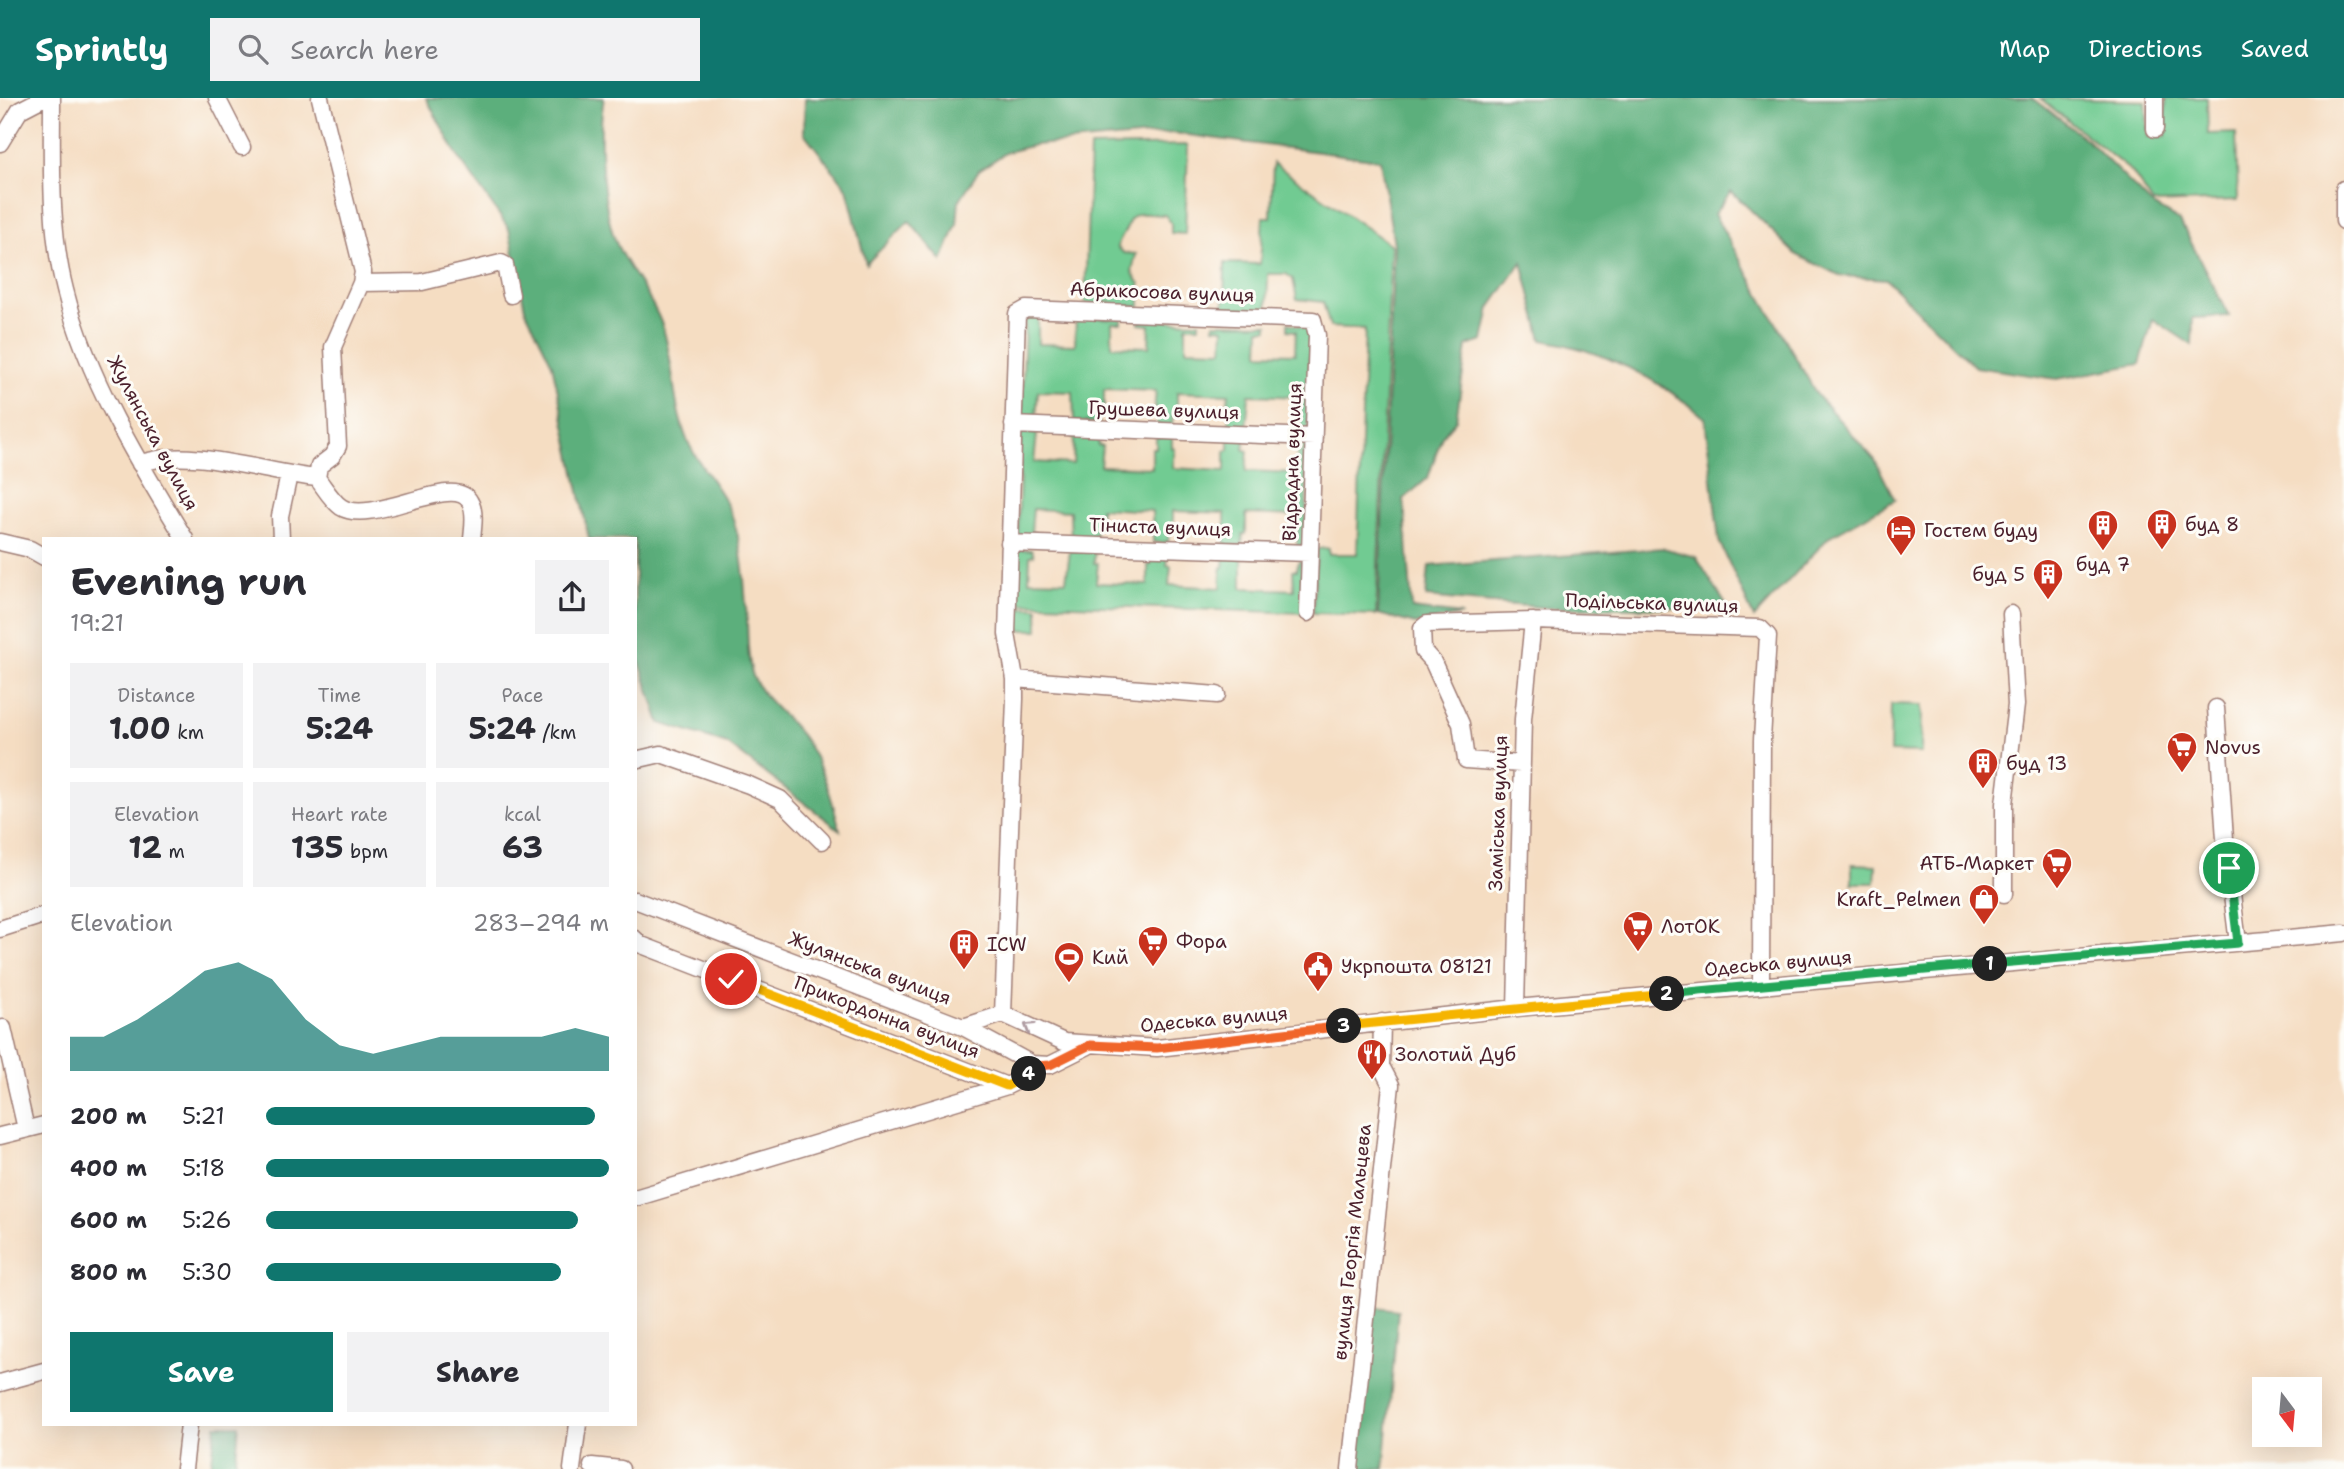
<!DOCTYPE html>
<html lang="en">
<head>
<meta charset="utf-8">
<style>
	body { margin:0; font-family:"Shantell Sans",sans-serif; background:#f2f2f3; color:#2b2b33; height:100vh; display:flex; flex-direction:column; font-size:26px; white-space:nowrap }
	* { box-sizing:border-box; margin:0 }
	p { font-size:23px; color:#7c7c81 }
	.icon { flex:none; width:38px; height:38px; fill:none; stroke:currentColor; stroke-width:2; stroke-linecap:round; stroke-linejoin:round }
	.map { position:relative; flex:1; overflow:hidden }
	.side { position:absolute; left:42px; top:439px; width:595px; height:889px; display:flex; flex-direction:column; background:#fff; border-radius:0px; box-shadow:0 7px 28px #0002 }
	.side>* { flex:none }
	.needle { width:46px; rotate:164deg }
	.buttons { position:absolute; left:2252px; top:1279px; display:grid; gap:14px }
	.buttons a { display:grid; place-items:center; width:70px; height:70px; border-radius:0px; background:#fff; box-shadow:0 7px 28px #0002; font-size:35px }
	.pin { position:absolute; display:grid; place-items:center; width:60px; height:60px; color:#fff; margin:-30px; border:4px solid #fff; border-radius:50%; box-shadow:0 2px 7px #0007 }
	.km { position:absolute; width:35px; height:35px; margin:-18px; border-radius:50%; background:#222; color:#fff; font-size:19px; line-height:35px; text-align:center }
	.round { display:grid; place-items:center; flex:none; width:74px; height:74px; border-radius:0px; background:#f2f2f3 }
	.head { display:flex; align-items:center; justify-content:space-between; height:119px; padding:0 28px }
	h1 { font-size:38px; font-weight:700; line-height:52px }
	.metrics { display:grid; grid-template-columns:repeat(3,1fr); gap:10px; height:119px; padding:7px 28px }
	.metrics div { display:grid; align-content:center; border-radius:0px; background:#f2f2f3; text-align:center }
	.metrics b { font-size:30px; font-weight:700 }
	.metrics small { font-size:19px; font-weight:400 }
	.metrics p { font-size:19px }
	.chart { height:196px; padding:14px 28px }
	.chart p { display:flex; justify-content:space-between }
	.chart svg { width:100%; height:126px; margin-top:7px; fill:#0f766e; opacity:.7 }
	.primary-button { display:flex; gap:14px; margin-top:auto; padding:14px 28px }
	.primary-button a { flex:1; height:80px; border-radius:0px; background:#0f766e; color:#fff; font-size:28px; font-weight:700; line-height:80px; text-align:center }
	.primary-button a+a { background:#f2f2f3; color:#2b2b33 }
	ul { padding:0 28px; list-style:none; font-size:23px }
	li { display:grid; grid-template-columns:112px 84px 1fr; align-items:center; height:52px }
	li i { height:18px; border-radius:9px; background:#0f766e }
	header { display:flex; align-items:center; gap:42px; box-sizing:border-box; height:98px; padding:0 35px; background:#0f766e; color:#fff }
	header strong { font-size:33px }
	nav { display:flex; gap:38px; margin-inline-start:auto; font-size:24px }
	.search { width:490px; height:63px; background:#f2f2f3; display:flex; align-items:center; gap:18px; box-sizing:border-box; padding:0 24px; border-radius:0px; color:#7c7c81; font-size:26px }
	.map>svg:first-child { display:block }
	.green { fill:#71cb92; stroke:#5e755e; stroke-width:2 }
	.forest { fill:#5caf7c; stroke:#536754; stroke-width:2 }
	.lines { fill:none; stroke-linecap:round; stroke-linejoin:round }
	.minor-casing { stroke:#a07e76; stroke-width:19 }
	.minor { stroke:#fff; stroke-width:16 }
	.oneway { stroke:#ae9aa0 }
	.split-1-casing { stroke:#fff; stroke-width:14 }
	.split-2-casing { stroke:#fff; stroke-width:14 }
	.split-3-casing { stroke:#fff; stroke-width:14 }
	.split-4-casing { stroke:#fff; stroke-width:14 }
	.split-5-casing { stroke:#fff; stroke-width:14 }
	.split-1 { stroke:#22a559; stroke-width:9 }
	.split-2 { stroke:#22a559; stroke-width:9 }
	.split-3 { stroke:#f5b400; stroke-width:9 }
	.split-4 { stroke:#f0652b; stroke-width:9 }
	.split-5 { stroke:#f5b400; stroke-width:9 }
	.labels { text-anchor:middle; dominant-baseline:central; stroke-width:6; stroke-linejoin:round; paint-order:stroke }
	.street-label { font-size:19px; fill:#4a1f2b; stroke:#fdfcf7 }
	.poi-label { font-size:19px; fill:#4a1f2b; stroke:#fdfcf7; text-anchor:start }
</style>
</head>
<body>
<header>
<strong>Sprintly</strong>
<div class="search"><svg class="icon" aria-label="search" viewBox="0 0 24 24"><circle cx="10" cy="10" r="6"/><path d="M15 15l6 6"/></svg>Search here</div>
<nav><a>Map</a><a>Directions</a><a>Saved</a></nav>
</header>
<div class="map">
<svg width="2344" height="1371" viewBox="0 0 2344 1371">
	<rect width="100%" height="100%" fill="#fdfcf7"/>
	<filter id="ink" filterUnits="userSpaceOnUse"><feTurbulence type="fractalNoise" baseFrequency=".0143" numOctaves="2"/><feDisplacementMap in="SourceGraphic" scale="14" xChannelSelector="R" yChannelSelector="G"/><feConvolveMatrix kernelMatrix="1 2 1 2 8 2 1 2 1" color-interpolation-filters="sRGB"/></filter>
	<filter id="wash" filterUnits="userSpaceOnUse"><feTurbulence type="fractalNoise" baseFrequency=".00686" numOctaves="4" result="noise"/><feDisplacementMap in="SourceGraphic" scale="28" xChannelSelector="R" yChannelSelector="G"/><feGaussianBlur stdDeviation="1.57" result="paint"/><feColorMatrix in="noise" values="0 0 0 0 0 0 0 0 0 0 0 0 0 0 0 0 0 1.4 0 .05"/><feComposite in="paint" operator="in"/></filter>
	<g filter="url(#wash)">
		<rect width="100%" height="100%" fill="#f5ddc2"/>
		<!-- green -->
		<path class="green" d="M 2040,0 L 2146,3 L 2148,39 L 2166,38 L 2166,0 L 2207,0 L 2208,36 L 2236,35 L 2238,102 L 2153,105 L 2132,74 Z
			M 1188,47 L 1185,136 L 1171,135 L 1171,125 L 1165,117 C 1147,117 1132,110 1127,129 C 1124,137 1118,140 1118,150 L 1124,155 L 1136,156 L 1132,174 L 1140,186 L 1140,208 L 1085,206 L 1090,49 Z
			M 1273,65 L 1391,147 L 1376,517 L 1313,515 L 1317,451 L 1329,450 L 1329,456 L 1357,456 L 1365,231 L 1330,229 L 1323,204 L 1297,201 L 1293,181 L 1286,176 L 1268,176 L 1267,212 L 1224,211 L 1225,165 L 1260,166 L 1263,119 L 1271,119 Z
			M 1025,218 L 1038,218 L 1038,246 L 1075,247 L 1076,219 L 1122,221 L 1122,225 L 1112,225 L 1112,248 L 1149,249 L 1150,227 L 1139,226 L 1140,222 L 1199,224 L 1199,228 L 1186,228 L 1186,251 L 1223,252 L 1224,230 L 1214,229 L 1214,225 L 1268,226 L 1268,231 L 1260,231 L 1259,255 L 1295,256 L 1296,233 L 1288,232 L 1288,225 L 1310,230 L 1308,330 L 1301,333 L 1301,299 L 1249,297 L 1246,331 L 1229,330 L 1229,316 L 1226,316 L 1229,296 L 1177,294 L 1177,314 L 1173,314 L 1172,327 L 1157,327 L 1157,314 L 1154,313 L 1156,293 L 1104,291 L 1104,311 L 1099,311 L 1099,326 L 1074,323 L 1073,294 L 1038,293 L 1036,320 L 1022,321 Z
			M 1021,334 L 1037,336 L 1034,364 L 1073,366 L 1074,341 L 1071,337 L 1099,337 L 1098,348 L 1102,348 L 1100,368 L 1152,370 L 1152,350 L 1156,350 L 1156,339 L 1172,339 L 1172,350 L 1175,351 L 1173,370 L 1225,373 L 1225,353 L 1229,352 L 1229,341 L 1245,341 L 1244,352 L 1248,353 L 1246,373 L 1297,375 L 1297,355 L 1302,354 L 1302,344 L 1307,345 L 1306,446 L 1297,449 L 1298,418 L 1246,416 L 1246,436 L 1243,436 L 1242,447 L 1225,447 L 1225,415 L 1173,413 L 1173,433 L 1169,433 L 1168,445 L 1153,444 L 1152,413 L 1100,410 L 1101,430 L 1096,430 L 1095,443 L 1071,442 L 1070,413 L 1033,411 L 1031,434 L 1034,435 L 1034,440 L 1018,438 Z
			M 1019,451 L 1032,452 L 1034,457 L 1030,458 L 1029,482 L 1066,483 L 1070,453 L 1095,453 L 1094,465 L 1098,465 L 1096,485 L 1148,487 L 1148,467 L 1151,467 L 1152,456 L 1168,456 L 1167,467 L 1171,468 L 1169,487 L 1221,490 L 1221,470 L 1224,469 L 1225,459 L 1242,459 L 1242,490 L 1294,492 L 1293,472 L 1297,472 L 1298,464 L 1302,462 L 1304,515 L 1014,505 L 1016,455 Z
			M 1015,509 L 1038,510 L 1038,532 L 1014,532 Z
			M 1891,606 L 1922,607 L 1921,655 L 1890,654 Z
			M 1852,766 L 1876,767 L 1875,785 L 1852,785 Z"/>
		<!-- forest -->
		<path class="forest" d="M 426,0 L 604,0 C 597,37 602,106 615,142 C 627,173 652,197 663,230 C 674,265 672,303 686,339 C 699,372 728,395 736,431 C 744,462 745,494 747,525 C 748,542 747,562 753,578 C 764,605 791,620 806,644 C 824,671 832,701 840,732 L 727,646 L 660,625 L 635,550 L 635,441 L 589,441 L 552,266 L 525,211 L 509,131 L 457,57 Z
			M 805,0 L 2033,0 L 2088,43 L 2151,106 L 2180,123 L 2229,218 L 2193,220 L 2192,247 L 2153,221 L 2140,266 L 2057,281 L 1975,269 L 1886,181 L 1841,178 L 1797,157 L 1731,93 L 1714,116 L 1817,297 L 1875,362 L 1895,402 L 1829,439 L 1754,520 L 1719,443 L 1705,320 C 1660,281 1601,251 1542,242 L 1522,164 L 1490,210 L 1483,243 L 1467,248 L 1456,322 L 1442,338 L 1428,380 L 1404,401 L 1412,511 L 1462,517 L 1415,526 L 1378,516 L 1394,146 L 1380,62 L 1173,35 L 1035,47 L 1007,54 L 979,72 L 959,103 L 957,126 L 942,163 L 909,123 L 866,166 L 847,90 L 804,35 Z
			M 1663,450 L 1696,459 L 1728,510 L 1549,510 L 1426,499 L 1429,468 Z
			M 1371,1208 L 1398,1212 L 1386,1351 L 1384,1371 L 1355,1371 Z
			M 216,1327 L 239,1327 L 235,1371 L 211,1371 Z"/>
	</g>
	<g filter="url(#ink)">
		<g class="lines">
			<!-- minor casing -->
			<g class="minor-casing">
				<path id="minor" d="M 52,0 C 52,63 49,130 65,192 C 87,280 138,364 185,441
					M 217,0 L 242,49
					M 2155,0 L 2155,31
					M 0,45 L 20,12 L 43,0
					M 2344,91 L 2344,123
					M 361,185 L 422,184 L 501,165 L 505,167 L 511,197
					M 1013,327 L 1314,339
					M 140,366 C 185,347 267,375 317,380 C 324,389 332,403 341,409 C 372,429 455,374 470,404 C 476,414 473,430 472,441
					M 317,380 L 319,368 L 332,358 L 338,348 L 333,249 L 361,185 L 363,174 L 320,0
					M 281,441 L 280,418 L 289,377
					M 0,444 L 30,451 L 44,459
					M 1009,445 L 1310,455
					M 1015,581 L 1217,597
					M 2216,610 L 2225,741 L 2238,845
					M 635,662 L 661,656 L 749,687 L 780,701 L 822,743
					M 1521,666 L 1466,662 L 1461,626 L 1433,564 L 1423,553 L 1422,530 L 1427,526 L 1533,523 L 1760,530 L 1768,538 L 1762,642 L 1761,887
					M 2004,796 L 2004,706 L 2016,607 L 2011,516
					M 635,802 L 963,929 L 1032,966 L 1050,967 L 1088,948
					M 0,831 L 44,817
					M 635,841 L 639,846 L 1007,988 L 635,1100
					M 1516,910 L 1523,621 L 1533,523
					M 1003,916 L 1015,601 L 1015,581 L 1007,536 L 1017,216 L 1026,211 L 1313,222 L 1317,237 L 1308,515
					M 963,929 L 1003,916 L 1064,944 L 1157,950 L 1516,910 L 2344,835
					M 3,930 L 26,1031
					M 1007,988 L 1027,978 L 1037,968
					M 0,1038 L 44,1027
					M 0,1285 L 44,1273
					M 592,1368 L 621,1371
					M 184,1371 L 189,1326
					M 572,1371 L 578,1326
					M 1350,1371 L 1391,987 L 1381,968 L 1382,924"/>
			</g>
			<!-- minor -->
			<use href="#minor" class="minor"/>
		</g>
		<!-- one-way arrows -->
		<defs><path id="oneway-chevron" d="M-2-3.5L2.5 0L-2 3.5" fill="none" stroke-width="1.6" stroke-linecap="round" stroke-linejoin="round" transform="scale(1.75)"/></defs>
		<use class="oneway" href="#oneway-chevron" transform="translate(1029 929) rotate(-148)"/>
	</g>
	<g class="lines" filter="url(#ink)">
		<!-- split-1 casing -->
		<g class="split-1-casing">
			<path id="split-1" d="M 1990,866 L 2238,845 L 2229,770"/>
		</g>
		<!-- split-2 casing -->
		<g class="split-2-casing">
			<path id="split-2" d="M 1667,896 L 1990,866"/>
		</g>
		<!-- split-3 casing -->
		<g class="split-3-casing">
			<path id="split-3" d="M 1344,928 L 1667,896"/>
		</g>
		<!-- split-4 casing -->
		<g class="split-4-casing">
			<path id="split-4" d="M 1029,976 L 1037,968 L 1050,967 L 1090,947 L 1157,950 L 1344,928"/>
		</g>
		<!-- split-5 casing -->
		<g class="split-5-casing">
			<path id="split-5" d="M 731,881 L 1007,988 L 1029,976"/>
		</g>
		<!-- split-1 -->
		<use href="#split-1" class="split-1"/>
		<!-- split-2 -->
		<use href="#split-2" class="split-2"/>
		<!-- split-3 -->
		<use href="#split-3" class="split-3"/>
		<!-- split-4 -->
		<use href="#split-4" class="split-4"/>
		<!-- split-5 -->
		<use href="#split-5" class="split-5"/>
	</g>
	<!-- icons -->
	<defs>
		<g id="building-pin" transform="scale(1.575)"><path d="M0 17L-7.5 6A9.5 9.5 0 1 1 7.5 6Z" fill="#c8321e" stroke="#fdfcf7"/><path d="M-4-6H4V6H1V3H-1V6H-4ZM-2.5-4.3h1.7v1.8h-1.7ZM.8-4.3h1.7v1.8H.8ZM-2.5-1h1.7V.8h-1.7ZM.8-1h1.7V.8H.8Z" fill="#fff"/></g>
		<g id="hotel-pin" transform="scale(1.575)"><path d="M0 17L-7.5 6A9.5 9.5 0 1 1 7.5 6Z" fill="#c8321e" stroke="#fdfcf7"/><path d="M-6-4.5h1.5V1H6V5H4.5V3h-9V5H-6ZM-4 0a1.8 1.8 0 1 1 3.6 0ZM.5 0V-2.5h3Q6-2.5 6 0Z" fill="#fff"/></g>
		<g id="supermarket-pin" transform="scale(1.575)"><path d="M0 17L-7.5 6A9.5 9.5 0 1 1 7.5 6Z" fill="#c8321e" stroke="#fdfcf7"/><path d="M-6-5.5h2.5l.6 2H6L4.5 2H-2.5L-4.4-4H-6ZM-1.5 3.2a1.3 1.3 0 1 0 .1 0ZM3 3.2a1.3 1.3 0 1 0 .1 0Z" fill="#fff"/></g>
		<g id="shop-pin" transform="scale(1.575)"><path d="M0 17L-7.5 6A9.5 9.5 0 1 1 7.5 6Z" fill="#c8321e" stroke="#fdfcf7"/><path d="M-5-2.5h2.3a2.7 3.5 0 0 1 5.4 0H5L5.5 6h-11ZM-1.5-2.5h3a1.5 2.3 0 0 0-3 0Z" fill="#fff"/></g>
		<g id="stadium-pin" transform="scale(1.575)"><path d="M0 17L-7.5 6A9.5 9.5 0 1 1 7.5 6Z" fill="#c8321e" stroke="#fdfcf7"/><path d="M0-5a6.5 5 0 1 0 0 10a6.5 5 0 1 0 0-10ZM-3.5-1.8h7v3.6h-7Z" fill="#fff"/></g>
		<g id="civic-pin" transform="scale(1.575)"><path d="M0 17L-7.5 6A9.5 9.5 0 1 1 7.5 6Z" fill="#c8321e" stroke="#fdfcf7"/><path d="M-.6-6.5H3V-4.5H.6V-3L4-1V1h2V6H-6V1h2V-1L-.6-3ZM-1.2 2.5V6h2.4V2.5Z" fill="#fff"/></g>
		<g id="restaurant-pin" transform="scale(1.575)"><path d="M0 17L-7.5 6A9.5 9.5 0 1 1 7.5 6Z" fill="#c8321e" stroke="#fdfcf7"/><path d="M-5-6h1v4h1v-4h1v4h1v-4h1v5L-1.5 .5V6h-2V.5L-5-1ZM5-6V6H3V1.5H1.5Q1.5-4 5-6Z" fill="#fff"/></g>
	</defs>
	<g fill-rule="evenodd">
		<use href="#building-pin" x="2162" y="426"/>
		<use href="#building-pin" x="2103" y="427"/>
		<use href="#hotel-pin" x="1901" y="432"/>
		<use href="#building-pin" x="2048" y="476"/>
		<use href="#supermarket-pin" x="2182" y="649"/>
		<use href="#building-pin" x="1983" y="665"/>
		<use href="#supermarket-pin" x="2057" y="765"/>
		<use href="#shop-pin" x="1984" y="801"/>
		<use href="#supermarket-pin" x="1638" y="828"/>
		<use href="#supermarket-pin" x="1153" y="843"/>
		<use href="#building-pin" x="964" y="846"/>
		<use href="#stadium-pin" x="1069" y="859"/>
		<use href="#civic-pin" x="1318" y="868"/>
		<use href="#restaurant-pin" x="1372" y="956"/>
	</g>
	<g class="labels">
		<!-- street labels -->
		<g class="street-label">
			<text transform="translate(1162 194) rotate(2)">Абрикосова вулиця</text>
			<text transform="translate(1164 312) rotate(2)">Грушева вулиця</text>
			<text transform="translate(153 335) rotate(62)">Жулянська вулиця</text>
			<text transform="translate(1292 364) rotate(-88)">Відрадна вулиця</text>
			<text transform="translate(1160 429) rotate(2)">Тіниста вулиця</text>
			<text transform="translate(1652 505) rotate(2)">Подільська вулиця</text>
			<text transform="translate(1498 715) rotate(-88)">Заміська вулиця</text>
			<text transform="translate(1778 865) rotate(-5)">Одеська вулиця</text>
			<text transform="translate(870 870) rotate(21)">Жулянська вулиця</text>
			<text transform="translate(887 919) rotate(21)">Прикордонна вулиця</text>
			<text transform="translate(1214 921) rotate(-5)">Одеська вулиця</text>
			<text transform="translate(1352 1144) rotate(-84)">вулиця Георгія Мальцева</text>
		</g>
		<!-- poi labels -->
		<g class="poi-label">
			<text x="2185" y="426">буд 8</text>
			<text x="1924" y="432">Гостем буду</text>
			<text x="2103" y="466" text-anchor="middle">буд 7</text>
			<text x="2025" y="476" text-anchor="end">буд 5</text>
			<text x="2205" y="649">Novus</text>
			<text x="2006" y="665">буд 13</text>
			<text x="2034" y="765" text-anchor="end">АТБ-Маркет</text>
			<text x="1961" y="801" text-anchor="end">Kraft_Pelmen</text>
			<text x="1661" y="828">ЛотОК</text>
			<text x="1176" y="843">Фора</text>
			<text x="987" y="846">ICW</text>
			<text x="1092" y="859">Кий</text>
			<text x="1341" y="868">Укрпошта 08121</text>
			<text x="1395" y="956">Золотий Дуб</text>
		</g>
	</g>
</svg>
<div class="buttons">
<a><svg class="needle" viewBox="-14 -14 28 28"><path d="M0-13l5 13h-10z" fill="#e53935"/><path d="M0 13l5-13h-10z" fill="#7c7c81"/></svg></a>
</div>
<div class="pin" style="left:2229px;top:770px;background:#1e9e55"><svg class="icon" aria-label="arrive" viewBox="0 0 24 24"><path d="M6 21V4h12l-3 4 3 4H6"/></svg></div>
<div class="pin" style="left:731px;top:881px;background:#d93025"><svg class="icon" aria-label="check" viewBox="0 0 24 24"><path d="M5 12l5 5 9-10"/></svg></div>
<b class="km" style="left:1990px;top:866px">1</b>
<b class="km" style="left:1667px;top:896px">2</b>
<b class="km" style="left:1344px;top:928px">3</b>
<b class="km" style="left:1029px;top:976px">4</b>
<section class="side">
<div class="head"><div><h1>Evening run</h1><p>19:21</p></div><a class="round"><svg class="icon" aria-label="share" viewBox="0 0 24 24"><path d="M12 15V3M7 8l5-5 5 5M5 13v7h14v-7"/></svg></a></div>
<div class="metrics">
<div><p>Distance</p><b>1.00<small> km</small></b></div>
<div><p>Time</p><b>5:24</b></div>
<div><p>Pace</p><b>5:24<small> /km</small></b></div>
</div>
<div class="metrics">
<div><p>Elevation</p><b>12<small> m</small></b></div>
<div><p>Heart rate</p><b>135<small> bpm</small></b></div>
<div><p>kcal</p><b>63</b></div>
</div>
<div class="chart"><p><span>Elevation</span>283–294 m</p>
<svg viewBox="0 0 160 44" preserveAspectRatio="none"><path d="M0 44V32L10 32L20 26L30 18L40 9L50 6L60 12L70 26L80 35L90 38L100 35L110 32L120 32L130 32L140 32L150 29L160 32V44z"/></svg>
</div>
<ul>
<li><b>200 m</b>5:21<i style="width:96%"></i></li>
<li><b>400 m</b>5:18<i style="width:100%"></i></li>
<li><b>600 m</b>5:26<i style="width:91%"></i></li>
<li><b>800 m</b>5:30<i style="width:86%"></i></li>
</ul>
<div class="primary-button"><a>Save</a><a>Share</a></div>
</section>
</div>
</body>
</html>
